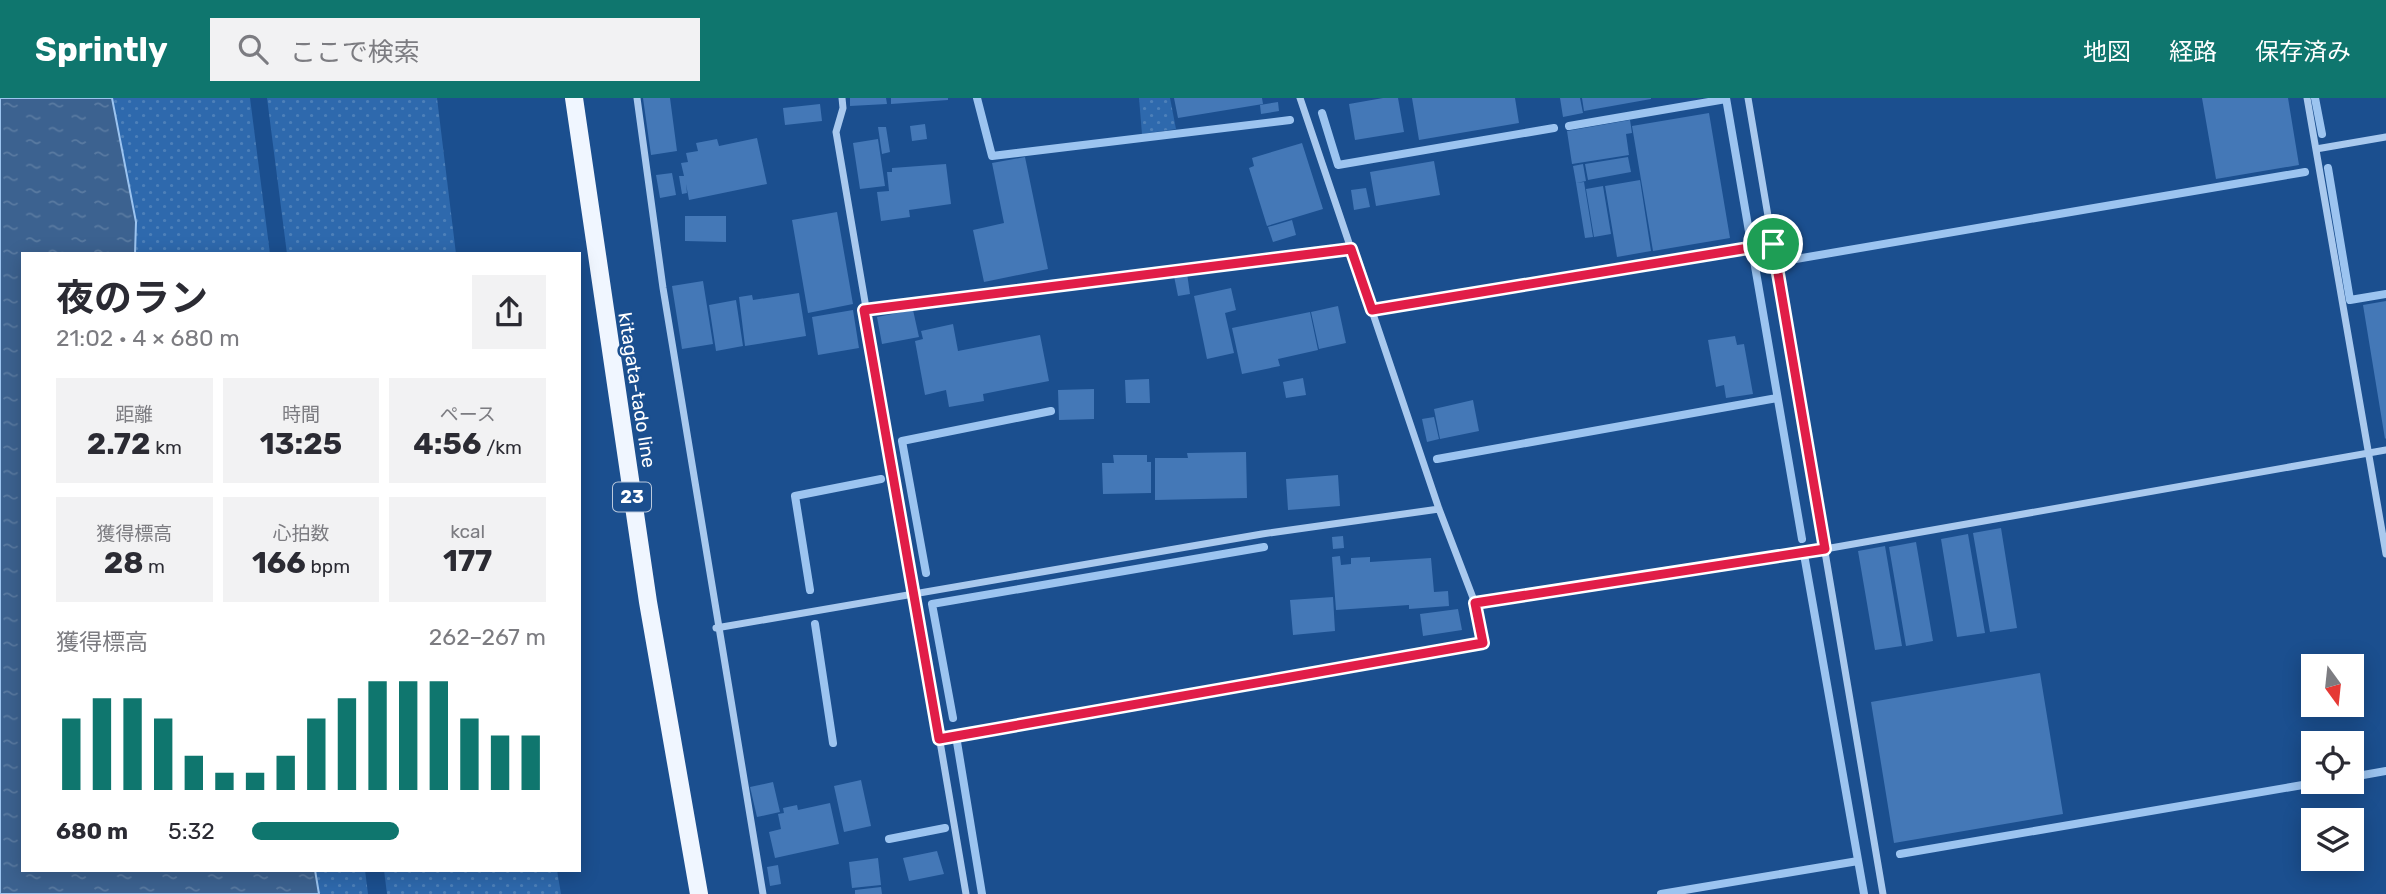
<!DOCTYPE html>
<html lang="ja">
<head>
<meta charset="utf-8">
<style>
	body { margin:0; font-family:Rubik,"Noto Sans JP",sans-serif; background:#f2f2f3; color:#2b2b33; height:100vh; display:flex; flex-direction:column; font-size:26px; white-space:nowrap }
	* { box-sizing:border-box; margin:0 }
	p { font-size:23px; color:#7c7c81 }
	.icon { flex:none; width:38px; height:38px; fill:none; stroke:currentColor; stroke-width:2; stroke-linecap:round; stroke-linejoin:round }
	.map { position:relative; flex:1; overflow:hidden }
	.drawer { position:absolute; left:21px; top:154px; width:560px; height:620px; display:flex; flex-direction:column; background:#fff; border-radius:0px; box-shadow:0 4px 18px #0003 }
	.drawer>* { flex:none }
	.needle { width:46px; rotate:165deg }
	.tools { position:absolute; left:2301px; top:556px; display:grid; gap:14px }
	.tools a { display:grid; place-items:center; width:63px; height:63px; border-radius:0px; background:#fff; box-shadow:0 4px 18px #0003; font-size:35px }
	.pin { position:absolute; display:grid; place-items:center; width:60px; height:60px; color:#fff; margin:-30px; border:4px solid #fff; border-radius:50%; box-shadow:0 2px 7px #0007 }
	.round { display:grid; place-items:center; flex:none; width:74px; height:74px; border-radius:0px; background:#f2f2f3 }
	.head { display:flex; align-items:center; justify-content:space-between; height:119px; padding:0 35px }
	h1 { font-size:38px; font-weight:700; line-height:52px }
	.metrics { display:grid; grid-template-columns:repeat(3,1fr); gap:10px; height:119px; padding:7px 35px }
	.metrics div { display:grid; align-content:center; border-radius:0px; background:#f2f2f3; text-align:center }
	.metrics b { font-size:30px; font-weight:700 }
	.metrics small { font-size:19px; font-weight:400 }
	.metrics p { font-size:19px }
	.chart { height:196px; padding:14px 35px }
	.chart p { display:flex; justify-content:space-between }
	.chart svg { width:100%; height:126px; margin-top:7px; stroke:#0f766e; stroke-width:6 }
	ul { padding:0 35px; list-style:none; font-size:23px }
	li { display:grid; grid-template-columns:112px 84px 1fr; align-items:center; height:52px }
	li i { height:18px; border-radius:9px; background:#0f766e }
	header { display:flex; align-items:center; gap:42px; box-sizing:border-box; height:98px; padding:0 35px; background:#0f766e; color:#fff }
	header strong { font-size:33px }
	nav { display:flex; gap:38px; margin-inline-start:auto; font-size:24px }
	.search { width:490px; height:63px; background:#f2f2f3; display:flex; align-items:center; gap:18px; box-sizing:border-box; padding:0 24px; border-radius:0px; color:#7c7c81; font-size:26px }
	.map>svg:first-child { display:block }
	.grass { fill:url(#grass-dots) }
	.water { fill:url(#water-ripples); stroke:#9cc4f0; stroke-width:2 }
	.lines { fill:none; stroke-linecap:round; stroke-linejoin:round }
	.stream { stroke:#9cc4f0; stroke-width:8 }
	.building { fill:#4478b7 }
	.street { stroke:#a9c9ee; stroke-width:7 }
	.primary { stroke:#f0f6ff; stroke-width:18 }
	.route-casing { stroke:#fff; stroke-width:14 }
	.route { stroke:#e11d48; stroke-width:9 }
	.labels { text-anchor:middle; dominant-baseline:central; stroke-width:5; stroke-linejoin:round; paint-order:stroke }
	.shield { fill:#1b4f8f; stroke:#bbcadd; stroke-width:2 }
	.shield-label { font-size:18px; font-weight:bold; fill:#fff }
	.street-label { font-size:19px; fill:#fff; stroke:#1b4f8f }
</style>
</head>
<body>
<header>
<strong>Sprintly</strong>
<div class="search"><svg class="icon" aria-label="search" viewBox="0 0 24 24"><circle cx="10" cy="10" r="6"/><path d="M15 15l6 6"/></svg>ここで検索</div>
<nav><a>地図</a><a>経路</a><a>保存済み</a></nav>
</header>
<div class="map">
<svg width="2386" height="796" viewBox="0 0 2386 796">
	<defs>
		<pattern id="grass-dots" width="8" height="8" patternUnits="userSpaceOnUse" patternTransform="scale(1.75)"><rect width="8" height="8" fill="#2e69ad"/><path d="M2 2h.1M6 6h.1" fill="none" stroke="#4d80b9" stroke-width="1.8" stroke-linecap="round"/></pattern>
		<pattern id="water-ripples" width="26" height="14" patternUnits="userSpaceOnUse" patternTransform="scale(1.75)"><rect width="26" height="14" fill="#3c6290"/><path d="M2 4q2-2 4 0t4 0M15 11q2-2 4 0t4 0" fill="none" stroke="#597aa1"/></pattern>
	</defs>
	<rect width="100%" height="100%" fill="#1b4f8f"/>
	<!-- grass -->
	<path class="grass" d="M 112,0 L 250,0 L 270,156 L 135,156 L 136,124 Z
		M 267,0 L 437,0 L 456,156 L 287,156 Z
		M 1139,0 L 1170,0 L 1176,31 L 1142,36 Z
		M 315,772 L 365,772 L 368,796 L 319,796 Z
		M 384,772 L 557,772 L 561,796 L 387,796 Z"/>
	<!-- water -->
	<path class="water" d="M 0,0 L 112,0 L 136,124 L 135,156 L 23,156 L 23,772 L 315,772 L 319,796 L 0,796 Z"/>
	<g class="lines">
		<!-- stream -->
		<path class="stream" d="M 977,0 L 992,58 L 1290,22
			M 1726,0 L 1802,441
			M 2315,0 L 2322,36
			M 1322,15 L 1338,67 L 1554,30
			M 1569,28 L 1726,1
			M 2328,70 L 2350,202 L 2386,196
			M 1790,162 L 2305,74
			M 1437,361 L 1777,300
			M 1805,462 L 1864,796
			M 926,475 L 902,343 L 1051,313
			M 810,492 L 795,398 L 881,381
			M 815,526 L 833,645
			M 953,620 L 932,506 L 1264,449
			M 957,644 L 982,796
			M 2352,679 L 2386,673
			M 889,741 L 945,730
			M 1900,756 L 2320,684
			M 1661,796 L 1858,763"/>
	</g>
	<!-- building -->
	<path class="building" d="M 643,0 L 670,0 L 677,53 L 651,57 Z
		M 850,0 L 886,0 L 887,6 L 850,8 Z
		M 891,0 L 948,0 L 948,2 L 891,6 Z
		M 1174,0 L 1262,0 L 1263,6 L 1178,20 Z
		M 1383,0 L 1398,0 L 1404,34 L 1355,42 L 1349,6 Z
		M 1412,0 L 1515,0 L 1519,25 L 1419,42 Z
		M 1560,0 L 1580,0 L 1583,15 L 1563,19 Z
		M 1582,0 L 1651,0 L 1651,1 L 1584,13 Z
		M 2202,0 L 2288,0 L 2299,67 L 2216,81 Z
		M 1278,4 L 1279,13 L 1261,16 L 1260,7 Z
		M 820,6 L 822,23 L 785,27 L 783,10 Z
		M 1709,15 L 1730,140 L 1653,153 L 1632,28 Z
		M 1630,22 L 1632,35 L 1626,36 L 1629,57 L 1572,66 L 1567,33 Z
		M 925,26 L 927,41 L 912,43 L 910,28 Z
		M 878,29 L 886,29 L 890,54 L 882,56 Z
		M 757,40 L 767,86 L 689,102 L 686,86 L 687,95 L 682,96 L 679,78 L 684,78 L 681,65 L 688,64 L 686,55 L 698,53 L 696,45 L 717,41 L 719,48 Z
		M 878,41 L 885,88 L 860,91 L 853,45 Z
		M 1302,45 L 1323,111 L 1267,128 L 1249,70 L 1254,68 L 1252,60 Z
		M 1025,59 L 1048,171 L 984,184 L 973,132 L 1004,125 L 992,65 Z
		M 1628,59 L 1631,74 L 1588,82 L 1585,66 Z
		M 1434,63 L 1440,97 L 1376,108 L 1370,74 Z
		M 946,66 L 951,106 L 909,112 L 910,119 L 881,123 L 877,94 L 889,93 L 887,74 L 892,74 L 892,70 Z
		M 1583,66 L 1586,83 L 1576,85 L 1573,68 Z
		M 672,75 L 676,97 L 660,100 L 656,77 Z
		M 1640,82 L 1651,153 L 1617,159 L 1605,88 Z
		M 1584,84 L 1593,139 L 1585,140 L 1576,85 Z
		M 1603,88 L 1611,136 L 1594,139 L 1586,91 Z
		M 1366,90 L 1370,109 L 1354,112 L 1351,92 Z
		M 837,114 L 853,206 L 808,215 L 792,122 Z
		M 685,118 L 726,118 L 726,144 L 685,143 Z
		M 1292,122 L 1296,137 L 1273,144 L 1268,129 Z
		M 1187,175 L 1190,196 L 1178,198 L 1174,178 Z
		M 703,183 L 713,246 L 682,251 L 672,188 Z
		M 1231,190 L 1236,212 L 1225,215 L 1234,255 L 1207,261 L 1194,198 Z
		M 799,195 L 806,238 L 745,248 L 739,199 L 752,197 L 753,202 Z
		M 736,202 L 743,248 L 716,253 L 709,207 Z
		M 2386,203 L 2386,340 L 2385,341 L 2363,207 Z
		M 1338,208 L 1346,245 L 1319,251 L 1311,214 Z
		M 853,212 L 859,250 L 818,257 L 812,219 Z
		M 913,212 L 919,239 L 882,246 L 877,219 Z
		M 1310,214 L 1318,252 L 1278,261 L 1280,268 L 1242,276 L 1232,230 Z
		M 953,226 L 958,253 L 1040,237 L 1049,283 L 983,296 L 984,303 L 949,309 L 946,292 L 925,297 L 915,243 L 923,241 L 921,233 Z
		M 1735,238 L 1737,247 L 1744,246 L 1753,296 L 1726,300 L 1724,287 L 1716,289 L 1708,242 Z
		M 1303,280 L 1306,297 L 1286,300 L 1283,284 Z
		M 1149,281 L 1150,305 L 1126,305 L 1125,282 Z
		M 1094,291 L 1094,321 L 1059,322 L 1058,292 Z
		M 1473,302 L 1479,333 L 1440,341 L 1434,311 Z
		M 1434,319 L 1439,341 L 1427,344 L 1422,321 Z
		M 1246,354 L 1247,400 L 1155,402 L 1155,360 L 1188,360 L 1187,355 Z
		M 1113,357 L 1147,357 L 1147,364 L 1151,364 L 1151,395 L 1103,396 L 1102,365 L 1114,365 Z
		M 1338,377 L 1340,408 L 1288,412 L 1286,381 Z
		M 2001,430 L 2017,530 L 1990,534 L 1973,435 Z
		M 1968,436 L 1985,535 L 1957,539 L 1941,441 Z
		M 1343,438 L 1344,450 L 1333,451 L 1332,439 Z
		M 1916,444 L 1933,543 L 1906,548 L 1889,449 Z
		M 1885,448 L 1902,548 L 1875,552 L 1858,453 Z
		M 1340,458 L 1341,467 L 1351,466 L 1351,460 L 1370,459 L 1370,464 L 1431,460 L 1434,494 L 1448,493 L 1449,508 L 1409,511 L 1409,507 L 1336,512 L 1332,459 Z
		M 1333,499 L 1335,533 L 1293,537 L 1290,502 Z
		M 1458,511 L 1462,532 L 1423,538 L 1420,516 Z
		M 2040,575 L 2063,716 L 1894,745 L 1871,604 Z
		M 861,682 L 871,728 L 844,734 L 834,688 Z
		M 773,684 L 780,714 L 757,719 L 750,689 Z
		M 830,705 L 839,746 L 775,760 L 769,734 L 781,731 L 778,716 L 784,715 L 783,710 L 797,707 L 798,712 Z
		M 937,753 L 944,776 L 909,783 L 903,760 Z
		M 878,760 L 881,787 L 852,790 L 849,764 Z
		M 778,767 L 781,786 L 770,788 L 767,769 Z
		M 881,789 L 882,796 L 855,796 L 855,792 Z"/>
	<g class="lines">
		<!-- street -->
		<path class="street" d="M 637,0 L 663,190 L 763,796
			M 842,0 L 843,10 L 836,34 L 966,796
			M 1300,0 L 1439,411 L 1475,505 L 1825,451 L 2386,352
			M 1748,0 L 1883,796
			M 2307,0 L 2386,456
			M 2316,51 L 2386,39
			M 864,212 L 1351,151
			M 1372,212 L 1773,146
			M 716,530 L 1262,436 L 1439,411
			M 939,641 L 1483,545 L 1475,505"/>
		<!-- primary -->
		<path class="primary" d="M 574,0 L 648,504 L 699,796"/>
	</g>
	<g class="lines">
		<!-- route casing -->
		<g class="route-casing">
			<path id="route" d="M 1773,146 L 1825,451 L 1475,505 L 1483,545 L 939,641 L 864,212 L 1351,151 L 1372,212 Z"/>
		</g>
		<!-- route -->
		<use href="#route" class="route"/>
	</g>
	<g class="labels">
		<!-- shield labels -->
		<rect class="shield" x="613" y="384.5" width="38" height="29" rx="5"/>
		<g class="shield-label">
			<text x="632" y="399">23</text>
		</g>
		<!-- street labels -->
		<g class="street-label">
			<text transform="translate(637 292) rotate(81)">kitagata-tado line</text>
		</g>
	</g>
</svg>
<div class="tools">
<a><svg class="needle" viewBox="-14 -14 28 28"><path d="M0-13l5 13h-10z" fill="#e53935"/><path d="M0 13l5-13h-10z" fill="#7c7c81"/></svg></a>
<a><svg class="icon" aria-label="locate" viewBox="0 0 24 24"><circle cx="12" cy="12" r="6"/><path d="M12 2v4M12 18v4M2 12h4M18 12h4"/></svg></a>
<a><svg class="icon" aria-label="layers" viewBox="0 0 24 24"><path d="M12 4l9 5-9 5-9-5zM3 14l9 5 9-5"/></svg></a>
</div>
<div class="pin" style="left:1773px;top:146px;background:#1e9e55"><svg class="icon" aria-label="arrive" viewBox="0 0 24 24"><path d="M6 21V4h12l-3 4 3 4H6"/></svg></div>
<section class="drawer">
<div class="head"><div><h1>夜のラン</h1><p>21:02 · 4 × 680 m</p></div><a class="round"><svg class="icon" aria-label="share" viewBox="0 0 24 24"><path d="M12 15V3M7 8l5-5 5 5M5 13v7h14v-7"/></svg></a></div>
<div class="metrics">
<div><p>距離</p><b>2.72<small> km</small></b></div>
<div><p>時間</p><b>13:25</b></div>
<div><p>ペース</p><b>4:56<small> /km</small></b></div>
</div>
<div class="metrics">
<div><p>獲得標高</p><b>28<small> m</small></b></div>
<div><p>心拍数</p><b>166<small> bpm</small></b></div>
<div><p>kcal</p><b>177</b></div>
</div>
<div class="chart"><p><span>獲得標高</span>262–267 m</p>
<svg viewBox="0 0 160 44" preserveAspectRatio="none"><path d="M5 44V19M15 44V12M25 44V12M35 44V19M45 44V32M55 44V38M65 44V38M75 44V32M85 44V19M95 44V12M105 44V6M115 44V6M125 44V6M135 44V19M145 44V25M155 44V25"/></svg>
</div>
<ul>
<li><b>680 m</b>5:32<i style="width:50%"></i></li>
</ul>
</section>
</div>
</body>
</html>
